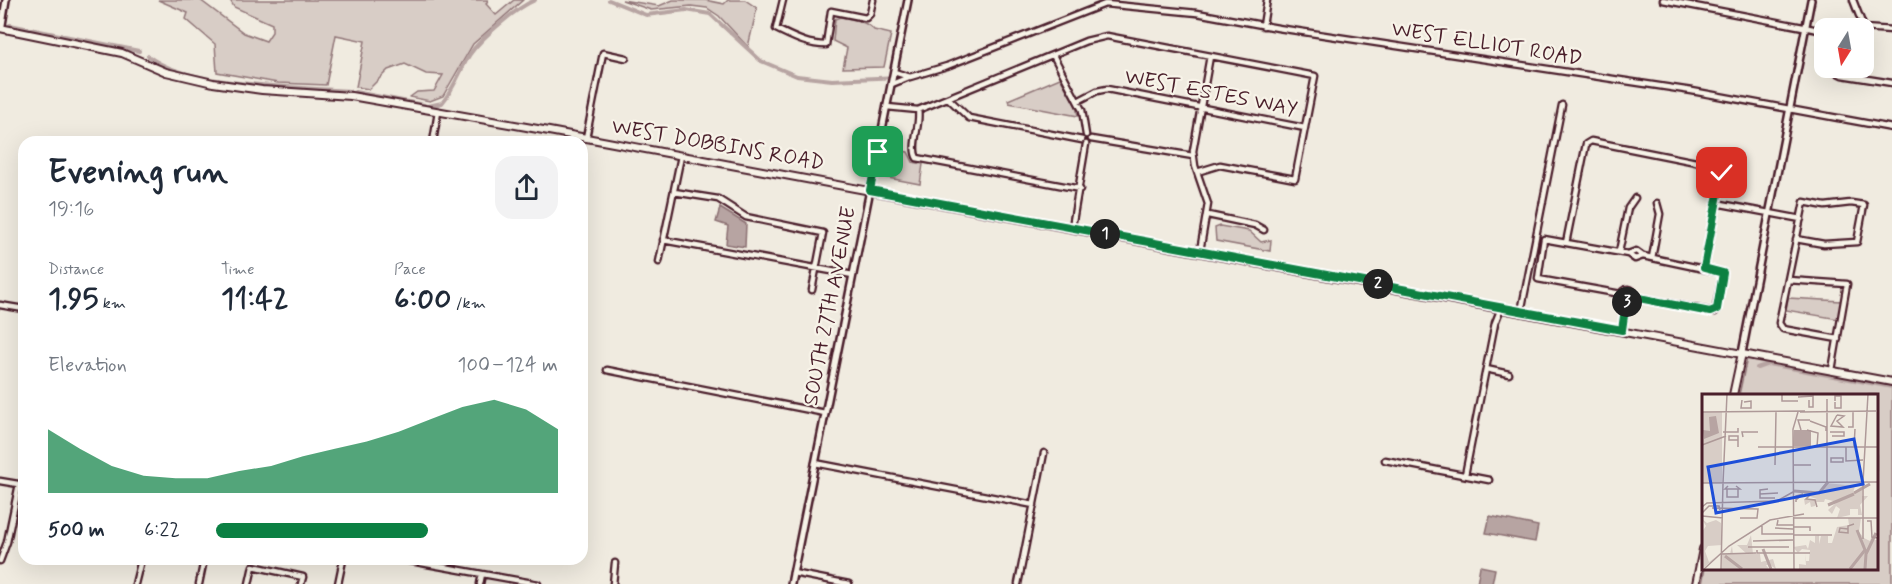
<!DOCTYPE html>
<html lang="en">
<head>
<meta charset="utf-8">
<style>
	body { margin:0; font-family:Mynerve,sans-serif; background:#f2f2f3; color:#1f2937; height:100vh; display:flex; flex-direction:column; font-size:22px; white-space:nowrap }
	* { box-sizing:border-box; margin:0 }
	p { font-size:20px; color:#747a83 }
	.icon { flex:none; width:33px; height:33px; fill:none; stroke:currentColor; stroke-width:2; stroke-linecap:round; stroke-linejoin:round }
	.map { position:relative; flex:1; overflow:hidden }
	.panel { position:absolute; left:18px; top:136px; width:570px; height:429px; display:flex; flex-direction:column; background:#fff; border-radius:18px; box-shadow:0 6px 24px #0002 }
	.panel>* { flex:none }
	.needle { width:39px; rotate:191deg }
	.buttons { position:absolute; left:1814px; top:18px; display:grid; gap:12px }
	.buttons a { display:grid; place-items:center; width:60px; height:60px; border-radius:12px; background:#fff; box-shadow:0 6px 24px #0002; font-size:30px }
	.pin { position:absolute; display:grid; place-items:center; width:51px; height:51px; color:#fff; margin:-26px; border-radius:12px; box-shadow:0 3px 9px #0006 }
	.km { position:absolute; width:30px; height:30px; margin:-15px; border-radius:50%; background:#222; color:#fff; font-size:16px; line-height:30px; text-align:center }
	.round { display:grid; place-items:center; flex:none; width:63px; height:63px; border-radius:18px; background:#f2f2f3 }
	.overview { display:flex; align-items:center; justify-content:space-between; height:102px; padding:0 30px }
	h1 { font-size:33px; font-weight:800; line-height:45px }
	.metrics { display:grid; grid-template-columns:repeat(3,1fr); gap:9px; height:102px; padding:6px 30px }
	.metrics div { display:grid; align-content:center }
	.metrics b { font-size:30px; font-weight:800 }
	.metrics small { font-size:16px; font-weight:400 }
	.metrics p { font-size:16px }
	.chart { height:168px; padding:12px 30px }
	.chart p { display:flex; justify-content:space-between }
	.chart svg { width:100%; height:108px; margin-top:6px; fill:#0b8043; opacity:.7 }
	ul { padding:0 30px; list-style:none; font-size:20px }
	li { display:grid; grid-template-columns:96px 72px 1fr; align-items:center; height:45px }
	li i { height:15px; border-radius:8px; background:#0b8043 }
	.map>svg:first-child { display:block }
	.built { fill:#e3dcd2 }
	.green { fill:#d8cdc6; stroke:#917678; stroke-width:1.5 }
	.water { fill:#b7a4a2; stroke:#8b6f72; stroke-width:1.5 }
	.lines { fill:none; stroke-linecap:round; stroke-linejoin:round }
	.canal { stroke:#b7a4a2; stroke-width:4 }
	.minor-casing { stroke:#4a1f2b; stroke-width:9 }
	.tertiary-casing { stroke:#4a1f2b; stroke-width:10 }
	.secondary-casing { stroke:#4a1f2b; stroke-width:10 }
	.minor { stroke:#f7f3e8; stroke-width:4.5 }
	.tertiary { stroke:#f7f3e8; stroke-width:5 }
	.secondary { stroke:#f7f3e8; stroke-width:6 }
	.route-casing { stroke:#fff; stroke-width:12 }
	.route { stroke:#0b8043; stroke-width:8 }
	.labels { text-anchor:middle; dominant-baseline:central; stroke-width:4.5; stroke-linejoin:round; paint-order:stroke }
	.street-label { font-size:21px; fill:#4a1f2b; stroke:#f7f3e8 }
	.inset-river { fill:none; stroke:#b7a4a2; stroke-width:3 }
	.inset-road { fill:none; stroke:#ae9998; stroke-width:1.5 }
	.view { fill:#1d4ed8; fill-opacity:0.15; stroke:#1d4ed8; stroke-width:3 }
	.inset-edge { fill:none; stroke:#4a1f2b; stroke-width:3 }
</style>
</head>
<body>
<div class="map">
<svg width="1892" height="584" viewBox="0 0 1892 584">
	<rect width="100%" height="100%" fill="#f0ebe0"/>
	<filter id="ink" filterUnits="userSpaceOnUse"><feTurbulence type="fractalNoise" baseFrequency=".0167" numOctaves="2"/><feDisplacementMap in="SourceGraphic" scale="12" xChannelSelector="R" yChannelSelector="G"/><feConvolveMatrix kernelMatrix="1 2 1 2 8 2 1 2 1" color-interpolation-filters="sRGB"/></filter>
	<g filter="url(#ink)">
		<!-- built -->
		<path class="built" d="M 484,576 L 527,584 L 482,584 Z"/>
		<!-- green -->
		<path class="green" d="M 158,0 L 200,0 L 244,33 L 266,41 L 272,32 L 272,24 L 234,7 L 230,0 L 488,0 L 486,4 L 496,15 L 514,0 L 523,0 L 473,44 L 443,96 L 430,101 L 410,97 L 417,92 L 434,91 L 443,75 L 426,74 L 405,64 L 388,70 L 369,89 L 356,87 L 365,41 L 336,35 L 326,85 L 278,83 L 217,72 L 215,44 L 186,19 L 188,13 Z
			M 622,0 L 659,6 L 673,0 L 705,0 L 724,4 L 728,0 L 745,0 L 757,8 L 748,47 L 719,16 L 707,8 L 691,6 L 651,10 Z
			M 840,17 C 851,19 867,21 874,30 L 891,34 L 884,67 L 843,68 L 847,48 L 833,41 L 835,19 Z
			M 1060,78 L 1076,106 L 1078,116 L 1009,103 L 1008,100 Z
			M 889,149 L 908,152 L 913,162 L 923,164 L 920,184 L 883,177 Z
			M 1220,226 L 1249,231 L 1261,242 L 1271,240 L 1270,251 L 1216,241 L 1215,228 Z
			M 1788,298 L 1841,301 L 1838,319 L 1786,310 Z
			M 1747,358 L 1892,387 L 1892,584 L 1702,584 L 1705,568 L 1876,568 L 1876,395 L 1739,395 Z"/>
		<!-- water -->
		<path class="water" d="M 720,208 L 746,224 L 745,247 L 726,244 L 728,226 L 716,222 Z
			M 1490,516 L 1538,526 L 1535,542 L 1486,533 Z
			M 1480,566 L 1495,569 L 1492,584 L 1477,584 Z"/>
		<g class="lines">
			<!-- canal -->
			<path class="canal" d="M 609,0 L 646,15 L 686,10 L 710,14 L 761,61 L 797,76 L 832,80 L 899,77
				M 10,25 L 139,51
				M 148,56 C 189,88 296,86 349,91
				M 355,92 L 424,105
				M 428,106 L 442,103 C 454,89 460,70 470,54 C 482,37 516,8 535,0
				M 1757,368 L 1768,364 L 1892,387"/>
			<!-- minor casing -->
			<g class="minor-casing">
				<path id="minor" d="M 783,0 L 776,29 C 793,37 807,45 826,45 L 831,11 L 866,18 L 870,14 L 873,0
					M 1663,0 L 1824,31
					M 1853,0 L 1864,28
					M 1263,26 L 1267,0
					M 1863,28 L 1892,30
					M 1053,55 L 1082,110 L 1086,135
					M 1836,68 L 1838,73 L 1842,75 L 1892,83
					M 894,72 L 910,77 L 947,66 L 1105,4 L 1197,13 L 1278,28 L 1692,91 L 1892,128
					M 892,84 L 909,77
					M 948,98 L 969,118 L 1082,140
					M 1078,101 L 1097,91 L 1107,89 L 1305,128
					M 887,107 L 918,110 L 1086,41 L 1107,36 L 1315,76 L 1295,179 L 1220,165 L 1197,172
					M 918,110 C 921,124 910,147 917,158 L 1080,189
					M 586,138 L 603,53 L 626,58
					M 1091,139 L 1193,156
					M 433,142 L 438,112
					M 674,192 L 718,199 L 746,217 L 823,233 L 812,290
					M 1716,203 L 1801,219
					M 1208,215 L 1255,225 L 1264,230
					M 1072,227 L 1086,144
					M 1796,239 L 1824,244 L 1857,242 L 1864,205 L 1851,203 L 1825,206 L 1804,202 C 1796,242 1787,283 1779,323 L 1783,329 L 1838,339
					M 663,240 L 853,275
					M 1566,243 L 1586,144 L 1591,141 L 1721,167 L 1722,173 L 1704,268
					M 1200,251 L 1208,204 L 1195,166 L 1193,151 L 1210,56
					M 1619,252 L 1628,208 L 1635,198
					M 1628,254 L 1636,251 L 1643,256
					M 1652,258 L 1660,214 L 1657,203
					M 659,262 L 681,156
					M 1788,280 L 1847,284 L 1832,370
					M1621 296a7 7 0 1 1 14 0a7 7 0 1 1-14 0Z
					M 1621,294 L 1538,279 L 1544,239 L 1628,254 L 1635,259 L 1643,256 L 1723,273 L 1715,312 L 1634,297
					M 0,305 L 24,309
					M 1521,312 L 1562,105
					M 1622,330 L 1626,302
					M 1486,369 L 1509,374
					M 607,370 L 825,413
					M 1385,460 L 1489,480
					M 815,463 L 1034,505
					M 1465,475 L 1495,323 L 1501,308
					M 0,481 L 24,485
					M 405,560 L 538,584
					M 0,561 L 7,542 L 19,484
					M 793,573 L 849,584
					M 135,584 L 141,560
					M 199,584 L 204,560
					M 249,584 L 253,566 L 303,577 L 301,584
					M 338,584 L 343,560
					M 480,584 L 482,574
					M 613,584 L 615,563
					M 1018,584 L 1044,453"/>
			</g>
			<!-- tertiary casing -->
			<g class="tertiary-casing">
				<path id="tertiary" d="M 2,25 L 6,0
					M 1742,353 L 1811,0
					M 791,584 L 908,0"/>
			</g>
			<!-- secondary casing -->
			<g class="secondary-casing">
				<path id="secondary" d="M 0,28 L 122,53 L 166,72 L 213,83 L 262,90 L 351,96 L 549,131 L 1892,382
					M 1733,395 L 1742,353
					M 1696,584 L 1703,549"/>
			</g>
			<!-- minor -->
			<use href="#minor" class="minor"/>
			<!-- tertiary -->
			<use href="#tertiary" class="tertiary"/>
			<!-- secondary -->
			<use href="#secondary" class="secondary"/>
		</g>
	</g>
	<g class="lines" filter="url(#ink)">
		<!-- route casing -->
		<g class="route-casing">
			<path id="route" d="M 878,152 L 870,190 L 1622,330 L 1626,302 L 1634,297 L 1710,312 L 1717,309 L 1723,273 L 1704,268 L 1722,173"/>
		</g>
		<!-- route -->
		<use href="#route" class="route"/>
	</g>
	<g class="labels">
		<!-- street labels -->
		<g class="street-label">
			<text transform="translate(1487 44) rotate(9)">WEST ELLIOT ROAD</text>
			<text transform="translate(1211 93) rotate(11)">WEST ESTES WAY</text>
			<text transform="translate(718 145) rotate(10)">WEST DOBBINS ROAD</text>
			<text transform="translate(830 306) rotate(-79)">SOUTH 27TH AVENUE</text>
		</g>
	</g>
	<!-- overview -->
	<g transform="translate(1702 394)">
		<rect width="176" height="176" fill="#f0ebe0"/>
		<path d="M 0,18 L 20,18 L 20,89 L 0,89 ZM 125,89 L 153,92 L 151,99 L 160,92 L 160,102 L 166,102 L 158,111 L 160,121 L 156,121 L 156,115 L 148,115 L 148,121 L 135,124 L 138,115 L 134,112 L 130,120 L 126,116 L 135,108 L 123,105 L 122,108 L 114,108 L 113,112 L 109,113 L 108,108 L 103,111 L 102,105 L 115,105 L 102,101 L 102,98 L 119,99 ZM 146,124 L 159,124 L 157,138 L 162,144 L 168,147 L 170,141 L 170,146 L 175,146 L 175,175 L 97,175 L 97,170 L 104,171 L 103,159 L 104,167 L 107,167 L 108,156 L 100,155 L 96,159 L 91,153 L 104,151 L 106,155 L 108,146 L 113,149 L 113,142 L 117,141 L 117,150 L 119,142 L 126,142 L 126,149 L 130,149 L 135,133 L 147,131 ZM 0,125 L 5,129 L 14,126 L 19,129 L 20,151 L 6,152 L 3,157 L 7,168 L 19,159 L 0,175 L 0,138 L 4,132 ZM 49,141 L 51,160 L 58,160 L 59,168 L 71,165 L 74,175 L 68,171 L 64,171 L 67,175 L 20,175 L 20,160 L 28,160 L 30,152 L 31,160 L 45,160 L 35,151 L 45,151 Z" fill="#d8cdc6"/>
		<path d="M 14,22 L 17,39 L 2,45 L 1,36 L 8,37 L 7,23 ZM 92,36 L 109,36 L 109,52 L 91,52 Z" fill="#b7a4a2"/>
		<path class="inset-river" d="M 92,97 L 117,99 L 126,88M 152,99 L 168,90M 126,111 L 152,100M 61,155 L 69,175M 23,162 L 40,175M 148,175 L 163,156 L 155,136M 163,175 L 164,160 L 174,139"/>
		<path class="inset-road" d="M 80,0 L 80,7 L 96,7M 96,3 L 111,2 L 111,13 L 107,13 L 107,6M 125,5 L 125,88M 40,6 L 39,14 L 49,14 L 49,7 L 42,8M 133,7 L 133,2 L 139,2 L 139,14 L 133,14 L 133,8M 0,18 L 103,17M 98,18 L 174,17M 135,21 L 142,22 L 135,27 L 141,33 L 129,32 L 135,21M 108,27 L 124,33 L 124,37M 146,33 L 151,33 L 151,17M 99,36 L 96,26 L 108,26M 105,36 L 116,39 L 115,53M 21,38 L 36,38 L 36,34M 128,38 L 142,38 L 142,42 L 130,42M 41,43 L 40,38 L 56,38M 36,46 L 27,46 L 27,42 L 36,42 L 36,53M 0,51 L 24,42M 56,53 L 91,53M 91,53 L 176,53M 144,53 L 144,67 L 161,66M 152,53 L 153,35M 129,64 L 141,64 L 141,68 L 129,68 ZM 73,71 L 74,18M 91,71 L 109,71M 161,88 L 161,145M 161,88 L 166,0M 0,89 L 176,88M 21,89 L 25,0M 26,92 L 23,95 L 38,95 L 34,92M 25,95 L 25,103 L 36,103 L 36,95M 66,95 L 58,96 L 58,104 L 73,104M 58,100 L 76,99M 108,101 L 104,105 L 113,106 L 115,113M 94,108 L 94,102 L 101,100 L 94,106M 0,113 L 5,109 L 75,107 L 91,98M 10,114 L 56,115 L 55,124 L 38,124M 0,119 L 7,112 L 17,112 L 18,116M 0,122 L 21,124M 91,124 L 176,124M 76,126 L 75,131 L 91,131M 165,127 L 169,127 L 170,143 L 176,144M 60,132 L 60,140 L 91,140M 91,133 L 108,133 L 108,137M 73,134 L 91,135M 146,135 L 138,134 L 137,138 L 146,139 L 146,132 L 152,130M 91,141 L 130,141M 51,147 L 91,146M 46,153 L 87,153M 55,156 L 55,159 L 108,159M 19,160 L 54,159M 2,175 L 27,152 L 68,126 L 102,120M 19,175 L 21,89M 92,175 L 91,35 L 96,18"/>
		<path class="view" d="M 152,45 L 161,90 L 14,119 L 6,73 Z"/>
		<rect width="176" height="176" class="inset-edge"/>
	</g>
</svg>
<div class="buttons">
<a><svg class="needle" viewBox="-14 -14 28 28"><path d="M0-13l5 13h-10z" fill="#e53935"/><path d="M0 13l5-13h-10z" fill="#747a83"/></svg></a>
</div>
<div class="pin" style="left:878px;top:152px;background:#1e9e55"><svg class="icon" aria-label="arrive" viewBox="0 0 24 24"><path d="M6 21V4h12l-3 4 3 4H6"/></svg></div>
<div class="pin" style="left:1722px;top:173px;background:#d93025"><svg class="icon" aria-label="check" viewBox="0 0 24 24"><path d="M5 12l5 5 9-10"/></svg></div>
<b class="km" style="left:1105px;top:234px">1</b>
<b class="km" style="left:1378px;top:284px">2</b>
<b class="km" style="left:1627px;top:302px">3</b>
<section class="panel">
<div class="overview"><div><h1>Evening run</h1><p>19:16</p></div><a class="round"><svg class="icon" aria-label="share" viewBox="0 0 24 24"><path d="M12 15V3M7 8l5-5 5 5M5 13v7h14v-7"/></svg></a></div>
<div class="metrics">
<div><p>Distance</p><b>1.95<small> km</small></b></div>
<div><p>Time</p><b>11:42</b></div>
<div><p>Pace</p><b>6:00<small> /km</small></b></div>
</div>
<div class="chart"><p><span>Elevation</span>100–124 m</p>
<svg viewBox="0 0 160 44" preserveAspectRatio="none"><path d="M0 44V18L10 26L20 33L30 37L40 38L50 38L60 35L70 33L80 29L90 26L100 23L110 19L120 14L130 9L140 6L150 10L160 18V44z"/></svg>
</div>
<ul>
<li><b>500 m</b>6:22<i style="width:62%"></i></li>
</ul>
</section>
</div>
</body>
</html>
